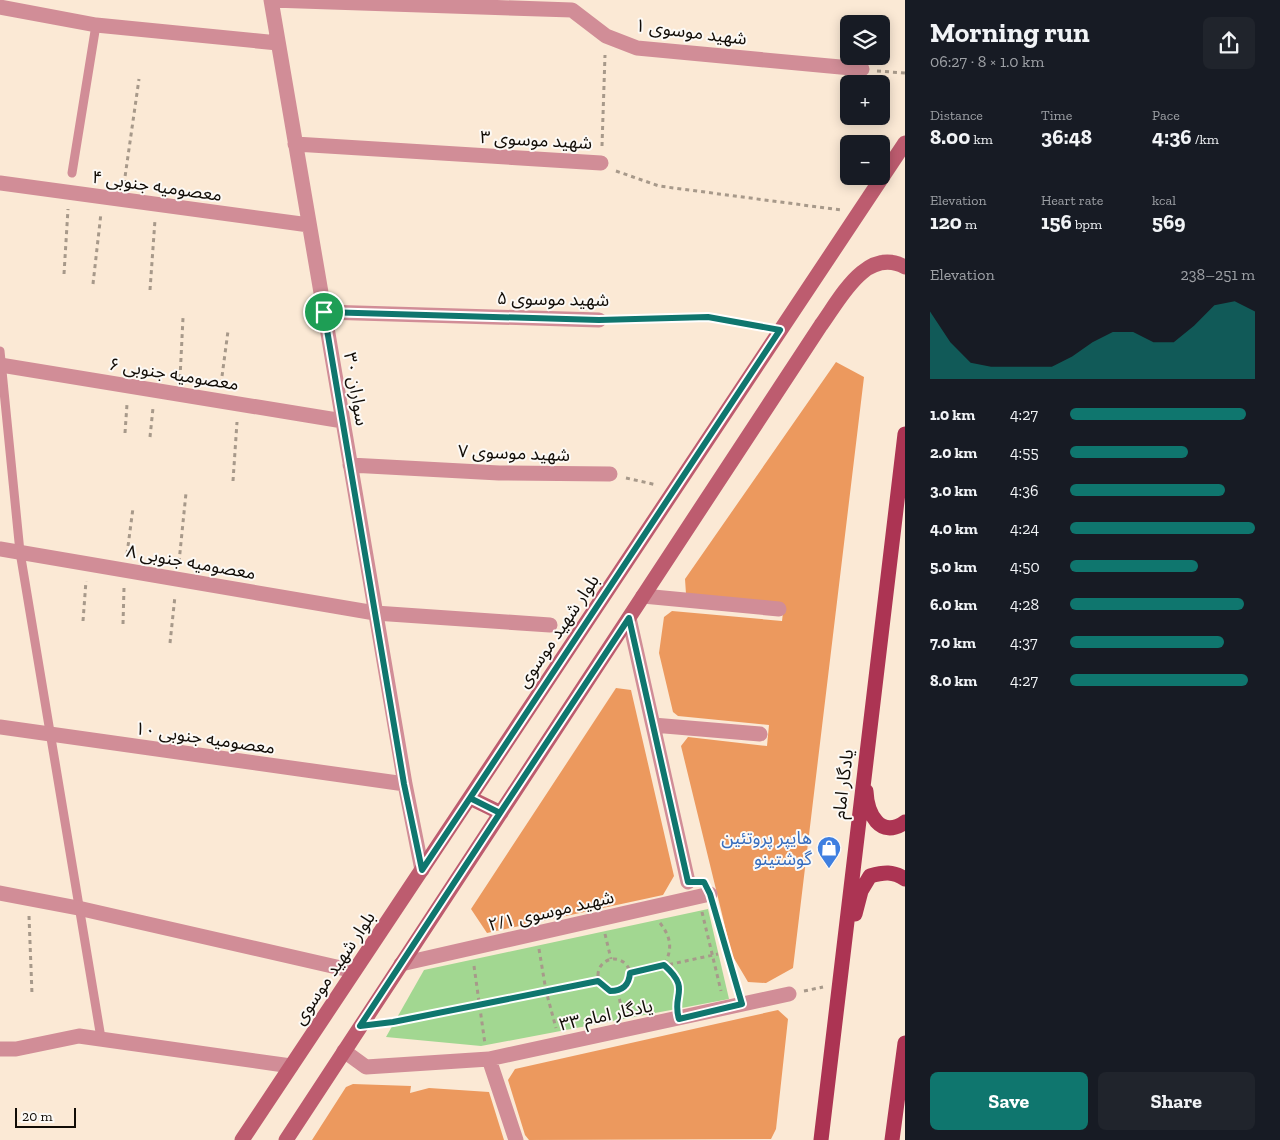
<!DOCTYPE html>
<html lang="en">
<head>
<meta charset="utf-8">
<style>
	body { margin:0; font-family:"Zilla Slab","Noto Sans Arabic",serif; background:#20242c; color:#f1f3f6; height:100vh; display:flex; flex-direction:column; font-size:19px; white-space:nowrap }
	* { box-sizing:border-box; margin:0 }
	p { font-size:16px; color:#9ea1a6 }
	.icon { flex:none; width:28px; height:28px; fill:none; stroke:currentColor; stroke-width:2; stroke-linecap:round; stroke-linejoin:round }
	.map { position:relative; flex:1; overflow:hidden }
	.details { display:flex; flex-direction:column; background:#171b24; width:375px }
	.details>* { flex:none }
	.tools { position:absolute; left:840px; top:15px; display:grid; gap:10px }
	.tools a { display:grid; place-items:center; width:50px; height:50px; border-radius:8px; background:#171b24; box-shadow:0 2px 12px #0003; font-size:25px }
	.scale { position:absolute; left:15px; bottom:12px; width:61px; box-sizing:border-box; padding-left:5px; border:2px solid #110c06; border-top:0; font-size:14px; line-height:18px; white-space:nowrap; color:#110c06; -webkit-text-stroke:4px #fcf9f5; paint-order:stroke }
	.pin { position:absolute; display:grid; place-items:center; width:42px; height:42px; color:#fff; margin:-21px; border:2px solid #fff; border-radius:50%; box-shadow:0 1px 5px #0007 }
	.round { display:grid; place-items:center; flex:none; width:52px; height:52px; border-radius:8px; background:#20242c }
	.headline { display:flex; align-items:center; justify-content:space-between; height:85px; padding:0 25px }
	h1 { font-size:28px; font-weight:700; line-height:38px }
	.metrics { display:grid; grid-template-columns:repeat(3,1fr); gap:8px; height:85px; padding:5px 25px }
	.metrics div { display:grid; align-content:center }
	.metrics b { font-size:21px; font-weight:700 }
	.metrics small { font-size:14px; font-weight:400 }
	.metrics p { font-size:14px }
	.chart { height:140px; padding:10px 25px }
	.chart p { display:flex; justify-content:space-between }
	.chart svg { width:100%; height:90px; margin-top:5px; fill:#0f766e; opacity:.7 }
	.action { display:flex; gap:10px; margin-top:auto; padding:10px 25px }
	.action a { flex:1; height:58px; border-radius:8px; background:#0f766e; color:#fff; font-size:20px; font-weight:700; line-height:58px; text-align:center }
	.action a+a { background:#20242c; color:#f1f3f6 }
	ul { padding:0 25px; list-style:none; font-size:16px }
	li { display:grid; grid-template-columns:80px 60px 1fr; align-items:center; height:38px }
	li i { height:12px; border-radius:6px; background:#0f766e }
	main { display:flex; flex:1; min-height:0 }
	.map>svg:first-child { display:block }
	.green { fill:#a2d791 }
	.building { fill:#ec995e }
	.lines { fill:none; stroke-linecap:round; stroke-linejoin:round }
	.path { stroke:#a7998a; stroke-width:3; stroke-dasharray:4 4; stroke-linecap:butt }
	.lane { stroke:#d18d97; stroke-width:9 }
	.street { stroke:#d18d97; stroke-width:15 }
	.secondary { stroke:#bd5c6f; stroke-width:15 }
	.primary { stroke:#ac3453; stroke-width:15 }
	.route-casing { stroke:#fff; stroke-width:10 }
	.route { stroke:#0f766e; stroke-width:6 }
	.labels { text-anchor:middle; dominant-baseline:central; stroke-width:4; stroke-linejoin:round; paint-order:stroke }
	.street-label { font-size:18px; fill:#110c06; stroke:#fcf9f5 }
	.shop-label { font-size:18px; fill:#366cbe; stroke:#fcf9f5; text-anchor:end }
</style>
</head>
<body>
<main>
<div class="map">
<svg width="905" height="1140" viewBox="0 0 905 1140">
	<rect width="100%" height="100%" fill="#fbe9d5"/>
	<!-- green -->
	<path class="green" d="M 708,909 L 729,999 L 481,1046 L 386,1037 L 424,970 Z"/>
	<!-- building -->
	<path class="building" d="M 836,362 L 864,377 L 793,968 L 766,983 L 748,982 L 732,955 L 681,746 L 688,737 L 767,746 L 769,725 L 678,716 L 673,712 L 659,653 L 664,617 L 672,611 L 782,621 L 784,604 L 686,594 L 685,579 Z
		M 616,688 L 631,690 L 674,876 L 663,895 L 487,933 L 471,909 Z
		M 778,1010 L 788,1019 L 776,1129 L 771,1139 L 529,1140 L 525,1135 L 508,1080 L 515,1069 Z
		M 353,1084 L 411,1086 L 410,1093 L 429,1088 L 489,1092 L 504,1140 L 312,1140 L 346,1087 Z"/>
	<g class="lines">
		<!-- path -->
		<path class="path" d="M 877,71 L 905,73
			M 602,146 L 605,55
			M 616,171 L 659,186 L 841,210
			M 124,184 L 139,79
			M 64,274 L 68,209
			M 93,284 L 101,213
			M 150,290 L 155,220
			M 617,319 L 708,317 L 762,327
			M 180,378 L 183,318
			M 221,384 L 228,331
			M 125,433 L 127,404
			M 150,437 L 153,408
			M 626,478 L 657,485
			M 233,481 L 237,422
			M 127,554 L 133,508
			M 179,562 L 186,493
			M 83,621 L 86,581
			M 123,624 L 124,588
			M 170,643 L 175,596
			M 714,909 L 737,987
			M 702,912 L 721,991
			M 29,916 L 32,994
			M 660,923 C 671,937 673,949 664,965 L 679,981 L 679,1000
			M 605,934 L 611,959
			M 539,949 L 546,991 L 556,1028
			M598 975a16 16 0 1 1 32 0a16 16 0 1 1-32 0Z
			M 474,966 L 485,1044
			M 630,973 L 718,954
			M 618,991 L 622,1012
			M 804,991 L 823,987
			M 383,1023 L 598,981"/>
		<!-- lane -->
		<path class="lane" d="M 72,173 L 96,25
			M 0,351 L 20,552 L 101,1038"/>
		<!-- street -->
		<path class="street" d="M 0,7 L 96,25 L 278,43
			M 295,144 L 601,163
			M 0,183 L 309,225
			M 324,312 L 599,320
			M 0,365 L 343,421
			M 350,465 L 499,473 L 610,474
			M 0,549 L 375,613 L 550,625
			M 643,596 L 779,609
			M 629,618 L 688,882
			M 653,725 L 760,734
			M 0,727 L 405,784
			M 422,870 L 405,784 L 271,0 L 572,10 L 606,36 L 637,48 L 862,69
			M 0,893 L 78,908 L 354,971
			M 401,964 L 710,894
			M 0,1049 L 16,1049 L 79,1036 L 291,1066
			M 344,1051 L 366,1067 L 489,1059 L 516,1140
			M 489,1059 L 789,994"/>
		<!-- secondary -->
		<path class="secondary" d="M 470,798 L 501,813
			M 242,1140 L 905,143
			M 286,1140 L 821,325 C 840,299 866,246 905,267"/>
		<!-- primary -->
		<path class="primary" d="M 866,791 C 867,813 880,840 905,822
			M 855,914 L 861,891 L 870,876 C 884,872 893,871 905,879
			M 821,1140 L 905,434
			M 892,1140 L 905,1043"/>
	</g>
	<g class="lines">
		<!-- route casing -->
		<g class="route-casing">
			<path id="route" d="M 324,312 L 404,784 L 422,870 L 470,798 L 500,813 L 360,1026 L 393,1022 L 598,981 L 610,991 C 623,991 629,985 630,973 L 664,965 C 692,990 671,994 679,1019 L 742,1004 L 710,894 L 704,882 L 688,882 L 629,618 L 500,813 L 470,798 L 780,330 L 708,317 L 599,320 L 324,312"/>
		</g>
		<!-- route -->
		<use href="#route" class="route"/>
	</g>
	<!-- icons -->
	<defs>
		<g id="shop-pin" transform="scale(1.25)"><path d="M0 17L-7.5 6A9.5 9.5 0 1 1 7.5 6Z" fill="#3f7fe0" stroke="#fcf9f5"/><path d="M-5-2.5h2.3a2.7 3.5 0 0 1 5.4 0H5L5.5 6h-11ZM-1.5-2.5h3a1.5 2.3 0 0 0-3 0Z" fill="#fff"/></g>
	</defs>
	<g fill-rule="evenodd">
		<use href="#shop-pin" x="829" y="848"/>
	</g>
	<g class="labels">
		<!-- street labels -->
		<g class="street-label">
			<text transform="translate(691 32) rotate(7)">شهید موسوی ۱</text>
			<text transform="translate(536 140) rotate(3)">شهید موسوی ۳</text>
			<text transform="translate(157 186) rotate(8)">معصومیه جنوبی ۴</text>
			<text transform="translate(553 299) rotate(1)">شهید موسوی ۵</text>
			<text transform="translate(174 374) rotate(9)">معصومیه جنوبی ۶</text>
			<text transform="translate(356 389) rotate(80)">سواران ۳۰</text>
			<text transform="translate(514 453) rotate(2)">شهید موسوی ۷</text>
			<text transform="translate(191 562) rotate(10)">معصومیه جنوبی ۸</text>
			<text transform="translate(558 631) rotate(-56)">بلوار شهید موسوی</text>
			<text transform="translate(205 738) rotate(8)">معصومیه جنوبی ۱۰</text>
			<text transform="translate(843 784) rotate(-83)">یادگار امام</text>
			<text transform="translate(551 911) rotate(-13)">شهید موسوی ۲/۱</text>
			<text transform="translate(334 968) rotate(-56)">بلوار شهید موسوی</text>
			<text transform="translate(606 1015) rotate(-12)">یادگار امام ۳۳</text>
		</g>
		<!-- shop labels -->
		<g class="shop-label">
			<text x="812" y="838">هایپر پروتئین<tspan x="812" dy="21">گوشتینو</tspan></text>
		</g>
	</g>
</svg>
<div class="tools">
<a><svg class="icon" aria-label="layers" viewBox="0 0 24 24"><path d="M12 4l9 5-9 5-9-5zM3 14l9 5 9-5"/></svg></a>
<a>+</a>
<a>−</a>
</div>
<div class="scale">20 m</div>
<div class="pin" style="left:324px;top:312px;background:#1e9e55"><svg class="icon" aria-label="arrive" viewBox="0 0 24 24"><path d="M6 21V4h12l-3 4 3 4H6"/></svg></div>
</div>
<section class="details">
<div class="headline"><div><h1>Morning run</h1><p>06:27 · 8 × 1.0 km</p></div><a class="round"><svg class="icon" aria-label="share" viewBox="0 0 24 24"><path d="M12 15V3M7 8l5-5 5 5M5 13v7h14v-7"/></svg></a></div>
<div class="metrics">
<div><p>Distance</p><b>8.00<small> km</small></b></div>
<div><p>Time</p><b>36:48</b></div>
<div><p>Pace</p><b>4:36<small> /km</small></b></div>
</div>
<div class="metrics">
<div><p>Elevation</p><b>120<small> m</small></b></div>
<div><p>Heart rate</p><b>156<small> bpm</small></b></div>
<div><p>kcal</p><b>569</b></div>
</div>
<div class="chart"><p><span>Elevation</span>238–251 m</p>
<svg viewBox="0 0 160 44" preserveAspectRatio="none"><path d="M0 44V11L10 26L20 36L30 38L40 38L50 38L60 38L70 33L80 26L90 21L100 21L110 26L120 26L130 18L140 8L150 6L160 11V44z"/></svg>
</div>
<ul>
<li><b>1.0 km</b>4:27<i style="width:95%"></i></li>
<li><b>2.0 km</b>4:55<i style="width:64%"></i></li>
<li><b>3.0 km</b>4:36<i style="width:84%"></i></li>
<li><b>4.0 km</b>4:24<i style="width:100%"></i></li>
<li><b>5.0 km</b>4:50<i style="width:69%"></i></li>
<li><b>6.0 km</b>4:28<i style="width:94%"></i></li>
<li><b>7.0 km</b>4:37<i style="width:83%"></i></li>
<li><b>8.0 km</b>4:27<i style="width:96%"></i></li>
</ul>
<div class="action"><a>Save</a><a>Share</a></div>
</section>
</main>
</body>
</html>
